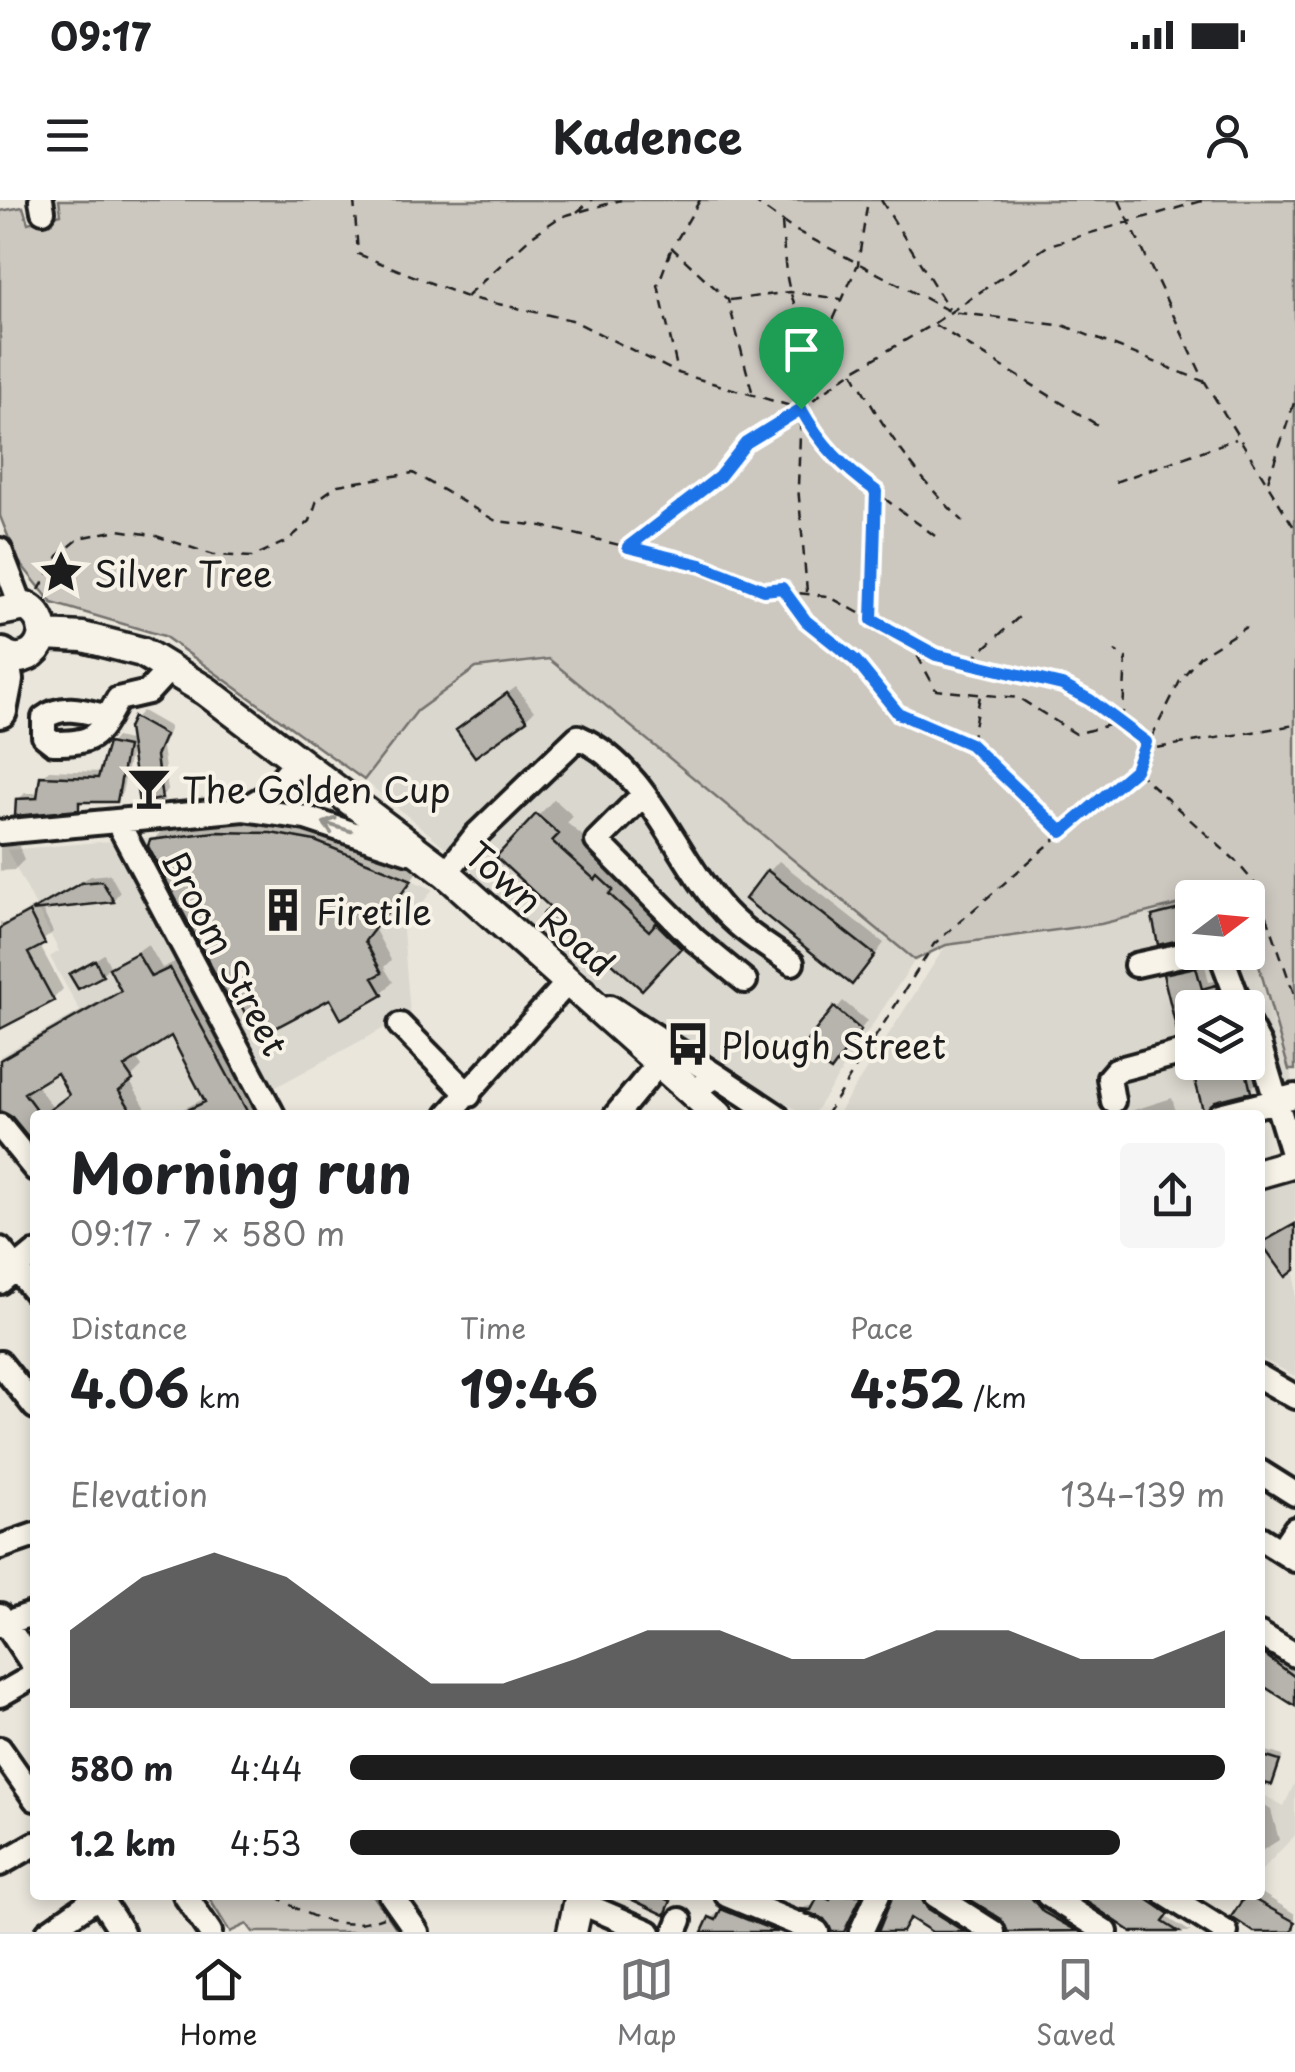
<!DOCTYPE html>
<html lang="en">
<head>
<meta charset="utf-8">
<style>
	body { margin:0; font-family:"Playpen Sans",sans-serif; background:#f6f6f6; color:#202124; height:100vh; display:flex; flex-direction:column; font-size:38px; white-space:nowrap }
	* { box-sizing:border-box; margin:0 }
	p { font-size:32px; color:#757577 }
	.icon { flex:none; width:55px; height:55px; fill:none; stroke:currentColor; stroke-width:2; stroke-linecap:round; stroke-linejoin:round }
	.map { position:relative; flex:1; overflow:hidden }
	.drawer { position:absolute; left:30px; top:910px; width:1235px; height:790px; display:flex; flex-direction:column; background:#fff; border-radius:10px; box-shadow:0 5px 15px #0003 }
	.drawer>* { flex:none }
	.needle { width:65px; rotate:74deg }
	.controls { position:absolute; left:1175px; top:680px; display:grid; gap:20px }
	.controls a { display:grid; place-items:center; width:90px; height:90px; border-radius:10px; background:#fff; box-shadow:0 5px 15px #0003; font-size:50px }
	.pin { position:absolute; display:grid; place-items:center; width:85px; height:85px; color:#fff; margin:-102px -42px; border-radius:50% 50% 50% 0; rotate:-45deg; box-shadow:0 0 10px #0007 }
	.pin .icon { rotate:45deg }
	.round { display:grid; place-items:center; flex:none; width:105px; height:105px; border-radius:10px; background:#f6f6f6 }
	.overview { display:flex; align-items:center; justify-content:space-between; height:170px; padding:0 40px }
	h1 { font-size:55px; font-weight:700; line-height:75px }
	.figures { display:grid; grid-template-columns:repeat(3,1fr); gap:15px; height:170px; padding:10px 40px }
	.figures div { display:grid; align-content:center }
	.figures b { font-size:50px; font-weight:700 }
	.figures small { font-size:28px; font-weight:400 }
	.figures p { font-size:28px }
	.chart { height:280px; padding:20px 40px }
	.chart p { display:flex; justify-content:space-between }
	.chart svg { width:100%; height:180px; margin-top:10px; fill:#1c1c1c; opacity:.7 }
	ul { padding:0 40px; list-style:none; font-size:32px }
	li { display:grid; grid-template-columns:160px 120px 1fr; align-items:center; height:75px }
	li i { height:25px; border-radius:12px; background:#1c1c1c }
	.status { display:flex; justify-content:space-between; align-items:center; height:70px; padding:0 50px; background:#fff; direction:ltr }
	.status svg { height:28px; fill:currentColor }
	header { display:flex; justify-content:space-between; align-items:center; height:130px; padding:0 40px; background:#fff; font-size:45px; font-weight:700 }
	.dock { display:flex; justify-content:space-around; align-items:center; height:140px; border-top:2px solid #e0e0e0; background:#fff; font-size:28px; color:#757577 }
	.dock a { display:grid; justify-items:center; gap:5px }
	.dock .selected { color:#1c1c1c }
	.map>svg:first-child { display:block }
	.built { fill:#dad7ce; fill-rule:evenodd }
	.green { fill:#ccc8c0; stroke:#74726e; stroke-width:2.5 }
	.shadow { fill:#0003; fill-rule:evenodd }
	.building { fill:#b6b4ac; stroke:#1c1c1c; stroke-width:2.5 }
	.lines { fill:none; stroke-linecap:round; stroke-linejoin:round }
	.minor-casing { stroke:#1c1c1c; stroke-width:30 }
	.major-casing { stroke:#1c1c1c; stroke-width:35 }
	.highway-casing { stroke:#1c1c1c; stroke-width:40 }
	.path { stroke:#1c1c1c; stroke-width:2.5; stroke-dasharray:10 8; stroke-linecap:butt }
	.minor { stroke:#f7f3e8; stroke-width:22 }
	.major { stroke:#f7f3e8; stroke-width:28 }
	.highway { stroke:#f7f3e8; stroke-width:32 }
	.oneway { stroke:#94928c }
	.route-casing { stroke:#fff; stroke-width:20 }
	.route { stroke:#1a73e8; stroke-width:12 }
	.labels { text-anchor:middle; dominant-baseline:central; stroke-width:8; stroke-linejoin:round; paint-order:stroke }
	.poi-label { font-size:35px; fill:#1c1c1c; stroke:#f7f3e8; text-anchor:start }
	.street-label { font-size:35px; fill:#1c1c1c; stroke:#f7f3e8 }
</style>
</head>
<body>
<div class="status"><b>09:17</b><svg viewBox="0 0 49 12"><path d="M0 12V9h3v3zM5 12V6h3v6zM10 12V3h3v9zM15 12V0h3v12zM26 1h20v11H26zM47 4h2v5h-2z"/></svg></div>
<header><svg class="icon" aria-label="menu" viewBox="0 0 24 24"><path d="M4 6h16M4 12h16M4 18h16"/></svg>Kadence<svg class="icon" aria-label="person" viewBox="0 0 24 24"><circle cx="12" cy="8" r="4"/><path d="M4 21q1-7 8-7t8 7"/></svg></header>
<div class="map">
<svg width="1295" height="1732" viewBox="0 0 1295 1732">
	<rect width="100%" height="100%" fill="#eae6dc"/>
	<filter id="ink" filterUnits="userSpaceOnUse"><feTurbulence type="fractalNoise" baseFrequency=".01" numOctaves="2"/><feDisplacementMap in="SourceGraphic" scale="20" xChannelSelector="R" yChannelSelector="G"/><feConvolveMatrix kernelMatrix="1 2 1 2 8 2 1 2 1" color-interpolation-filters="sRGB"/></filter>
	<g filter="url(#ink)">
		<!-- built -->
		<path class="built" d="M 549,459 L 915,760 L 813,915 L 805,915 L 744,879 L 574,770 L 458,658 L 364,580 L 417,511 L 472,469 Z
			M 215,632 L 271,633 L 315,641 L 433,689 L 403,730 L 410,814 L 250,901 L 257,915 L 35,915 L 35,954 L 0,911 L 0,856 L 80,811 L 50,757 L 59,751 L 7,650 Z
			M 1192,701 L 1192,752 L 1248,752 L 1248,727 L 1295,888 L 1199,915 L 837,915 L 946,745 L 1101,724 ZM 1192,808 L 1248,808 L 1248,862 L 1192,862 Z
			M 1295,981 L 1295,1176 L 1260,1158 L 1260,990 Z
			M 1295,1582 L 1295,1635 L 1260,1672 L 1260,1593 L 1284,1606 Z"/>
		<!-- green -->
		<path class="green" d="M 59,0 L 1295,0 L 1295,870 L 1289,870 L 1248,727 L 1248,698 L 1239,697 L 1236,691 L 1192,698 L 1192,701 L 1101,724 L 946,745 L 915,760 L 549,459 L 476,468 L 417,511 L 364,580 L 164,436 L 52,403 L 17,359 L 0,316 L 0,11 L 23,7 L 28,23 L 61,14 Z
			M 207,1695 L 373,1695 L 399,1732 L 253,1732 L 247,1724 L 230,1732 Z"/>
		<!-- shadow -->
		<path class="shadow" d="M 516,487 L 534,511 L 526,519 L 467,523 Z
			M 142,511 L 170,527 L 162,547 L 168,590 L 161,597 L 135,518 Z
			M 116,537 L 133,541 L 122,593 L 116,600 L 85,600 L 78,607 L 18,600 L 25,593 L 40,593 L 42,577 L 49,570 L 102,572 L 110,544 Z
			M 554,599 L 573,616 L 567,623 L 696,729 L 659,770 L 553,706 L 500,657 Z
			M 227,622 L 283,623 L 368,645 L 420,668 L 374,728 L 391,760 L 384,767 L 393,782 L 382,793 L 342,815 L 331,796 L 152,641 L 163,630 Z
			M 0,646 L 19,646 L 24,660 L 14,670 L 0,671 Z
			M 779,661 L 884,743 L 863,771 L 769,672 Z
			M 110,674 L 120,692 L 113,700 L 41,707 L 53,732 L 39,744 L 63,789 L 53,799 L 0,826 L 0,721 L 3,724 L 91,676 Z
			M 1242,690 L 1244,698 L 1211,698 Z
			M 1192,702 L 1192,736 L 1160,742 L 1154,717 L 1162,709 Z
			M 148,744 L 162,768 L 181,759 L 264,915 L 170,915 L 206,898 L 172,832 L 135,857 L 142,867 L 129,880 L 150,915 L 35,915 L 35,943 L 0,903 L 0,858 L 122,788 L 112,769 ZM 57,869 L 72,893 L 53,908 L 35,883 Z
			M 104,754 L 110,766 L 102,774 L 72,774 Z
			M 1204,761 L 1209,782 L 1224,779 L 1235,808 L 1192,808 L 1192,836 L 1180,833 L 1166,775 L 1174,767 Z
			M 843,801 L 867,821 L 838,860 L 804,849 Z
			M 1252,844 L 1261,878 L 1250,889 L 1216,898 L 1195,870 L 1202,862 L 1248,862 L 1248,846 Z
			M 1172,898 L 1177,915 L 1118,915 Z
			M 1260,1444 L 1295,1469 L 1295,1503 L 1265,1484 L 1260,1491 Z
			M 1260,1549 L 1283,1556 L 1276,1577 L 1266,1586 L 1260,1584 Z
			M 1260,1603 L 1271,1610 L 1279,1640 L 1260,1652 Z
			M 1260,1692 L 1295,1714 L 1295,1732 L 1259,1732 L 1235,1716 L 1249,1695 Z
			M 638,1695 L 675,1695 L 664,1712 Z
			M 819,1695 L 865,1695 L 845,1732 L 833,1732 L 832,1722 L 804,1707 L 816,1705 Z
			M 894,1695 L 927,1695 L 977,1732 L 936,1732 L 910,1716 L 899,1732 L 880,1732 Z
			M 968,1695 L 1041,1695 L 1079,1726 L 1075,1732 L 1009,1732 L 1003,1717 Z
			M 1078,1695 L 1152,1695 L 1172,1708 L 1166,1717 L 1191,1732 L 1137,1732 Z
			M 729,1705 L 772,1722 L 768,1732 L 710,1732 L 711,1718 Z"/>
		<!-- building -->
		<path class="building" d="M 507,493 L 527,520 L 475,557 L 456,530 Z
			M 133,517 L 165,535 L 156,556 L 162,599 L 139,603 L 128,528 Z
			M 108,543 L 127,547 L 117,602 L 79,602 L 79,610 L 15,616 L 16,599 L 37,598 L 40,576 L 98,578 Z
			M 536,614 L 559,634 L 552,641 L 595,680 L 598,676 L 613,690 L 609,694 L 649,731 L 656,723 L 681,748 L 642,790 L 587,740 L 580,748 L 543,714 L 550,707 L 496,657 Z
			M 215,632 L 271,633 L 315,641 L 412,680 L 365,741 L 382,773 L 373,778 L 383,795 L 341,819 L 330,799 L 258,837 L 237,798 L 230,802 L 148,646 L 150,640 Z
			M 767,670 L 875,755 L 852,785 L 745,699 Z
			M 102,681 L 114,702 L 31,711 L 81,683 Z
			M 1192,706 L 1192,737 L 1158,745 L 1152,716 Z
			M 29,712 L 45,744 L 28,753 L 54,801 L 0,829 L 0,728 Z
			M 137,753 L 151,777 L 170,768 L 249,915 L 177,915 L 205,902 L 171,836 L 124,867 L 133,880 L 119,891 L 134,915 L 43,915 L 69,895 L 57,873 L 24,893 L 35,908 L 35,945 L 12,917 L 0,911 L 0,860 L 121,791 L 109,768 Z
			M 95,760 L 103,776 L 78,789 L 69,774 Z
			M 1196,767 L 1202,789 L 1216,785 L 1225,808 L 1192,808 L 1192,832 L 1178,835 L 1163,774 Z
			M 834,807 L 861,830 L 831,871 L 800,850 Z
			M 1208,862 L 1244,862 L 1251,892 L 1215,901 L 1204,914 L 1192,869 Z
			M 1295,1024 L 1295,1070 L 1286,1077 L 1261,1043 Z
			M 1261,1452 L 1295,1477 L 1295,1506 L 1260,1484 Z
			M 1260,1555 L 1280,1561 L 1272,1585 L 1260,1582 Z
			M 622,1695 L 658,1695 L 671,1701 L 665,1715 Z
			M 819,1695 L 830,1700 L 833,1695 L 862,1695 L 844,1732 L 832,1732 L 824,1719 L 800,1709 L 811,1710 Z
			M 893,1695 L 920,1695 L 927,1708 L 965,1732 L 932,1732 L 910,1718 L 902,1732 L 878,1732 Z
			M 963,1695 L 1029,1695 L 1043,1712 L 1077,1731 L 1008,1732 L 1001,1719 Z
			M 1083,1695 L 1141,1695 L 1169,1714 L 1163,1722 L 1179,1732 L 1132,1732 L 1081,1698 Z
			M 1246,1695 L 1295,1722 L 1292,1732 L 1254,1732 L 1231,1717 Z
			M 721,1709 L 778,1732 L 702,1732 L 709,1717 L 716,1720 Z"/>
		<g class="lines">
			<!-- minor casing -->
			<g class="minor-casing">
				<path id="minor" d="M 41,0 L 43,11
					M 0,350 L 21,405
					M 108,517 C 87,512 63,503 44,518 L 44,536 L 53,543 C 97,543 97,536 118,499 L 148,492 L 170,468
					M 643,595 L 597,641 L 695,740 L 745,781
					M 244,609 L 266,596 L 297,561
					M 117,621 L 273,915
					M 0,632 L 244,609 L 306,618 L 409,652
					M 446,673 L 476,635 L 578,537 C 649,569 675,658 725,712 C 744,732 770,748 792,763
					M 1220,752 L 1241,808
					M 1136,765 L 1195,752
					M 610,807 L 717,876
					M 1248,824 L 1259,844 L 1295,963
					M 400,825 L 469,895
					M 704,884 L 717,876 L 776,915
					M 1113,901 L 1109,878 L 1116,870 L 1180,853 L 1192,854
					M 448,915 L 569,781 L 583,790
					M 616,915 L 659,863
					M 1220,915 L 1295,896
					M 0,926 L 35,969
					M 0,1049 L 35,1092
					M 0,1082 L 35,1053
					M 0,1163 L 35,1207
					M 1260,1177 L 1295,1197
					M 1260,1272 L 1295,1294
					M 1260,1338 L 1295,1360
					M 0,1347 L 35,1335
					M 1281,1350 L 1295,1329
					M 0,1415 L 35,1468
					M 0,1425 L 35,1413
					M 1260,1434 L 1295,1455
					M 0,1495 L 35,1475
					M 0,1549 L 35,1599
					M 0,1664 L 35,1644
					M 98,1695 L 122,1732
					M 185,1695 L 210,1732
					M 391,1695 L 417,1732
					M 727,1695 L 817,1732
					M 935,1695 L 993,1732
					M 1048,1695 L 1106,1732
					M 1167,1695 L 1226,1732
					M 579,1702 L 649,1732
					M 48,1732 L 99,1696
					M 675,1732 L 680,1720
					M 861,1732 L 878,1695"/>
			</g>
			<!-- major casing -->
			<g class="major-casing">
				<path id="major" d="M 0,411 L 26,406 C 61,426 35,474 0,453
					M 44,435 L 83,437 L 142,452 L 206,491 L 446,673 L 718,915
					M 1260,973 L 1295,963
					M 572,1732 L 580,1695"/>
			</g>
			<!-- highway casing -->
			<g class="highway-casing">
				<path id="highway" d="M 0,511 L 6,480 L 2,455"/>
			</g>
			<!-- path -->
			<path class="path" d="M 354,0 L 358,54 L 466,97 L 572,120 L 678,173 L 801,209 C 833,266 883,297 935,336
				M 700,0 L 672,48 L 728,100 L 753,195
				M 752,0 L 791,28 L 951,112 L 1065,126 L 1205,182
				M 881,0 L 949,109
				M 1119,0 L 1205,182 L 1295,329
				M 577,12 L 592,0
				M 782,23 C 784,46 784,73 791,94 C 806,141 833,155 803,205
				M 671,50 L 658,85 L 678,172
				M 467,96 L 532,36 L 560,17 L 621,0
				M 730,100 L 790,92 L 841,99
				M 935,125 L 1099,226
				M 819,152 L 858,64 L 868,0
				M 853,172 C 882,227 918,279 963,321
				M 1268,281 L 1295,200
				M 1115,282 L 1236,239
				M 630,345 L 719,277 L 746,243 L 798,210
				M 782,388 L 806,421 L 856,461 L 898,513 L 970,543 L 1061,631
				M 39,390 L 58,356 L 80,338 L 118,330 L 153,335 L 214,355 L 252,357 L 287,341 L 310,321 L 317,300 L 338,285 L 413,273 L 496,321 L 542,326 L 701,365 L 764,390 L 828,396 L 936,455 L 1062,485 L 1090,500 L 1129,533 L 1156,548 L 1295,525
				M 807,392 L 798,286 L 801,209 L 848,174 L 933,124 L 1049,45 L 1205,0
				M 872,419 L 876,292
				M 909,440 L 936,490 L 1019,498 L 1076,534 L 1109,525 L 1123,512 L 1126,458 L 1115,451
				M 971,460 L 1019,417
				M 971,542 L 980,496
				M 1136,571 L 1235,660 L 1256,685 L 1295,797
				M 826,915 L 934,744 L 1135,570 L 1181,479 L 1200,456 L 1246,427
				M 275,1695 C 310,1719 342,1732 383,1717"/>
			<!-- minor -->
			<use href="#minor" class="minor"/>
			<!-- major -->
			<use href="#major" class="major"/>
			<!-- highway -->
			<use href="#highway" class="highway"/>
		</g>
		<!-- one-way arrows -->
		<defs><path id="oneway-shaft" d="M-6 0H5M1.5-3L5.5 0L1.5 3" fill="none" stroke-width="1.6" stroke-linecap="round" stroke-linejoin="round" transform="scale(2.5)"/></defs>
		<use class="oneway" href="#oneway-shaft" transform="translate(337 627) rotate(-163)"/>
	</g>
	<g class="lines" filter="url(#ink)">
		<!-- route casing -->
		<g class="route-casing">
			<path id="route" d="M 801,209 C 821,245 843,267 876,291 L 872,420 L 936,455 L 1062,485 L 1090,500 L 1146,542 L 1135,570 L 1062,632 L 970,544 L 898,513 L 856,461 L 806,421 L 782,388 L 764,390 L 701,365 L 628,347 L 719,277 L 746,243 Z"/>
		</g>
		<!-- route -->
		<use href="#route" class="route"/>
	</g>
	<!-- icons -->
	<defs>
		<g id="sight-bare" transform="scale(3.45)"><path d="M0-6L1.8-2.2L6-1.7L2.9 1.2L3.7 5.4L0 3.3L-3.7 5.4L-2.9 1.2L-6-1.7L-1.8-2.2Z" fill="#1c1c1c" stroke="#f7f3e8" stroke-width="2.5" paint-order="stroke"/></g>
		<g id="bar-bare" transform="scale(3.45)"><path d="M-6-5H6L.8 .8V4.5H3.5V6h-7V4.5H-.8V.8Z" fill="#1c1c1c" stroke="#f7f3e8" stroke-width="2.5" paint-order="stroke"/></g>
		<g id="building-bare" transform="scale(3.45)"><path d="M-4-6H4V6H1V3H-1V6H-4ZM-2.5-4.3h1.7v1.8h-1.7ZM.8-4.3h1.7v1.8H.8ZM-2.5-1h1.7V.8h-1.7ZM.8-1h1.7V.8H.8Z" fill="#1c1c1c" stroke="#f7f3e8" stroke-width="2.5" paint-order="stroke"/></g>
		<g id="bus-bare" transform="scale(3.45)"><path d="M-5-6H5V4H4V6H2V4H-2V6H-4V4H-5ZM-3.5-4V0h7V-4ZM-3.5 1.2v1.5H-2V1.2ZM2 1.2v1.5H3.5V1.2Z" fill="#1c1c1c" stroke="#f7f3e8" stroke-width="2.5" paint-order="stroke"/></g>
	</defs>
	<g fill-rule="evenodd">
		<use href="#sight-bare" x="61" y="372"/>
		<use href="#bar-bare" x="149" y="588"/>
		<use href="#building-bare" x="283" y="710"/>
		<use href="#bus-bare" x="688" y="844"/>
	</g>
	<g class="labels">
		<!-- poi labels -->
		<g class="poi-label">
			<text x="94" y="372">Silver Tree</text>
			<text x="182" y="588">The Golden Cup</text>
			<text x="316" y="710">Firetile</text>
			<text x="721" y="844">Plough Street</text>
		</g>
		<!-- street labels -->
		<g class="street-label">
			<text transform="translate(541 708) rotate(41)">Town Road</text>
			<text transform="translate(226 752) rotate(62)">Broom Street</text>
		</g>
	</g>
</svg>
<div class="controls">
<a><svg class="needle" viewBox="-14 -14 28 28"><path d="M0-13l5 13h-10z" fill="#e53935"/><path d="M0 13l5-13h-10z" fill="#757577"/></svg></a>
<a><svg class="icon" aria-label="layers" viewBox="0 0 24 24"><path d="M12 4l9 5-9 5-9-5zM3 14l9 5 9-5"/></svg></a>
</div>
<div class="pin" style="left:801px;top:209px;background:#1e9e55"><svg class="icon" aria-label="arrive" viewBox="0 0 24 24"><path d="M6 21V4h12l-3 4 3 4H6"/></svg></div>
<section class="drawer">
<div class="overview"><div><h1>Morning run</h1><p>09:17 · 7 × 580 m</p></div><a class="round"><svg class="icon" aria-label="share" viewBox="0 0 24 24"><path d="M12 15V3M7 8l5-5 5 5M5 13v7h14v-7"/></svg></a></div>
<div class="figures">
<div><p>Distance</p><b>4.06<small> km</small></b></div>
<div><p>Time</p><b>19:46</b></div>
<div><p>Pace</p><b>4:52<small> /km</small></b></div>
</div>
<div class="chart"><p><span>Elevation</span>134–139 m</p>
<svg viewBox="0 0 160 44" preserveAspectRatio="none"><path d="M0 44V25L10 12L20 6L30 12L40 25L50 38L60 38L70 32L80 25L90 25L100 32L110 32L120 25L130 25L140 32L150 32L160 25V44z"/></svg>
</div>
<ul>
<li><b>580 m</b>4:44<i style="width:100%"></i></li>
<li><b>1.2 km</b>4:53<i style="width:88%"></i></li>
</ul>
</section>
</div>
<nav class="dock">
<a class="selected"><svg class="icon" aria-label="home" viewBox="0 0 24 24"><path d="M3 11l9-7 9 7M6 9v11h12V9"/></svg>Home</a>
<a><svg class="icon" aria-label="map" viewBox="0 0 24 24"><path d="M3 6l6-2 6 2 6-2v14l-6 2-6-2-6 2zM9 4v14M15 6v14"/></svg>Map</a>
<a><svg class="icon" aria-label="saved" viewBox="0 0 24 24"><path d="M7 4h10v16l-5-4-5 4z"/></svg>Saved</a>
</nav>
</body>
</html>
